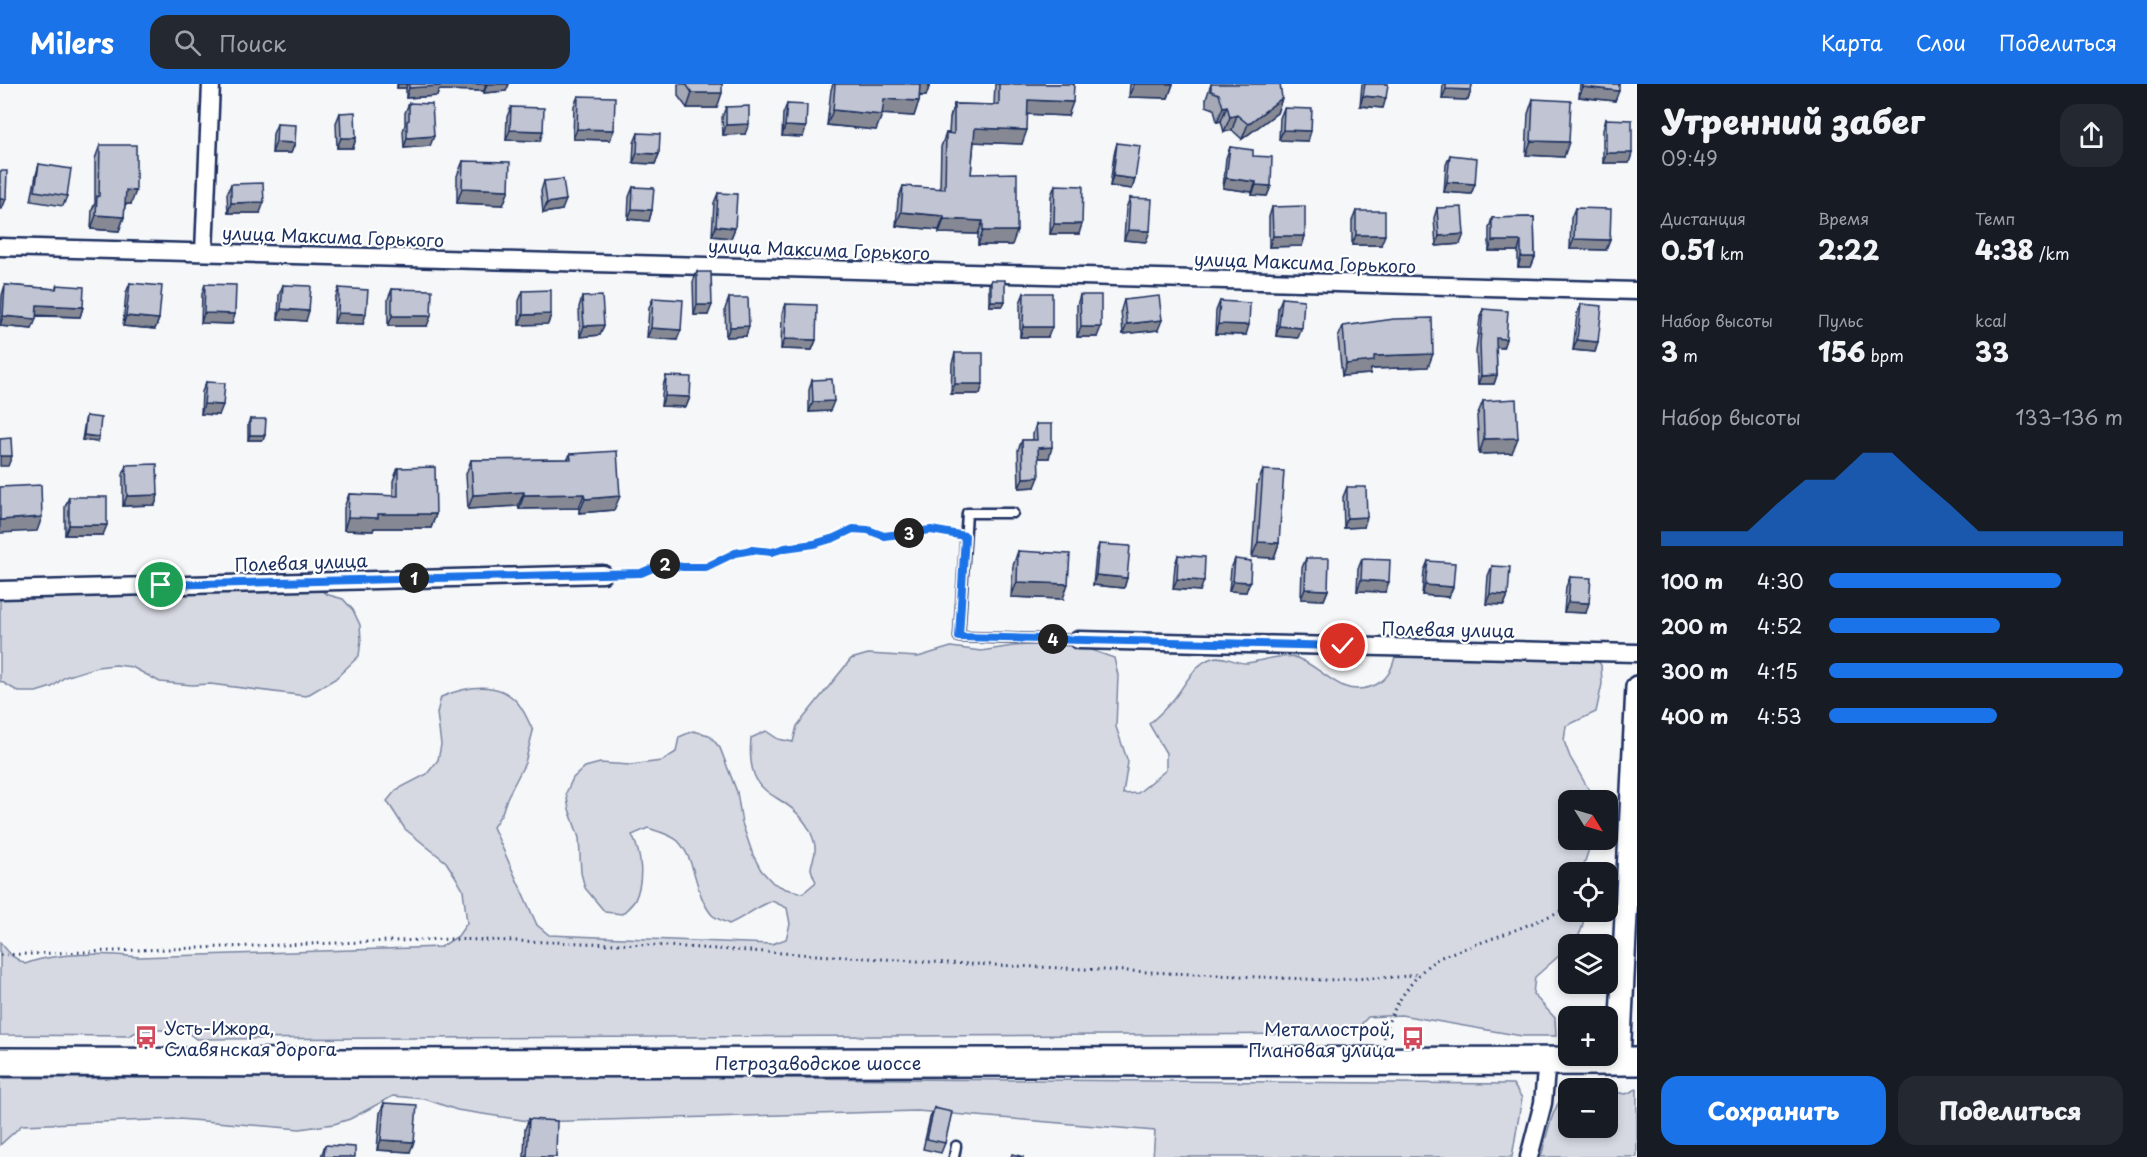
<!DOCTYPE html>
<html lang="ru">
<head>
<meta charset="utf-8">
<style>
	body { margin:0; font-family:"Playpen Sans",sans-serif; background:#242831; color:#f1f3f6; height:100vh; display:flex; flex-direction:column; font-size:22px; white-space:nowrap }
	* { box-sizing:border-box; margin:0 }
	p { font-size:20px; color:#9ea1a6 }
	.icon { flex:none; width:33px; height:33px; fill:none; stroke:currentColor; stroke-width:2; stroke-linecap:round; stroke-linejoin:round }
	.map { position:relative; flex:1; overflow:hidden }
	.side { display:flex; flex-direction:column; background:#171b24; width:510px }
	.side>* { flex:none }
	.needle { width:39px; rotate:127deg }
	.fabs { position:absolute; left:1558px; top:706px; display:grid; gap:12px }
	.fabs a { display:grid; place-items:center; width:60px; height:60px; border-radius:12px; background:#171b24; box-shadow:0 3px 9px #0003; font-size:30px }
	.pin { position:absolute; display:grid; place-items:center; width:51px; height:51px; color:#fff; margin:-26px; border:3px solid #fff; border-radius:50%; box-shadow:0 2px 6px #0007 }
	.km { position:absolute; width:30px; height:30px; margin:-15px; border-radius:50%; background:#222; color:#fff; font-size:16px; line-height:30px; text-align:center }
	.round { display:grid; place-items:center; flex:none; width:63px; height:63px; border-radius:18px; background:#242831 }
	.head { display:flex; align-items:center; justify-content:space-between; height:102px; padding:0 24px }
	h1 { font-size:33px; font-weight:800; line-height:45px }
	.metrics { display:grid; grid-template-columns:repeat(3,1fr); gap:9px; height:102px; padding:6px 24px }
	.metrics div { display:grid; align-content:center }
	.metrics b { font-size:26px; font-weight:800 }
	.metrics small { font-size:16px; font-weight:400 }
	.metrics p { font-size:16px }
	.chart { height:168px; padding:12px 24px }
	.chart p { display:flex; justify-content:space-between }
	.chart svg { width:100%; height:108px; margin-top:6px; fill:#1a73e8; opacity:.7 }
	.primary-button { display:flex; gap:12px; margin-top:auto; padding:12px 24px }
	.primary-button a { flex:1; height:69px; border-radius:18px; background:#1a73e8; color:#fff; font-size:24px; font-weight:800; line-height:69px; text-align:center }
	.primary-button a+a { background:#242831; color:#f1f3f6 }
	ul { padding:0 24px; list-style:none; font-size:20px }
	li { display:grid; grid-template-columns:96px 72px 1fr; align-items:center; height:45px }
	li i { height:15px; border-radius:8px; background:#1a73e8 }
	header { display:flex; align-items:center; gap:36px; box-sizing:border-box; height:84px; padding:0 30px; background:#1a73e8; color:#fff }
	header strong { font-size:28px }
	nav { display:flex; gap:33px; margin-inline-start:auto; font-size:21px }
	.search { width:420px; height:54px; background:#242831; display:flex; align-items:center; gap:15px; box-sizing:border-box; padding:0 21px; border-radius:18px; color:#9ea1a6; font-size:22px }
	main { display:flex; flex:1; min-height:0 }
	.map>svg:first-child { display:block }
	.green { fill:#d6d9e2; stroke:#7884a0; stroke-width:1.5 }
	.lines { fill:none; stroke-linecap:round; stroke-linejoin:round }
	.service-casing { stroke:#1b2f5e; stroke-width:13 }
	.minor-casing { stroke:#1b2f5e; stroke-width:21 }
	.tertiary-casing { stroke:#1b2f5e; stroke-width:26 }
	.primary-casing { stroke:#1b2f5e; stroke-width:32 }
	.path { stroke:#1b2f5e; stroke-width:3; stroke-dasharray:1.5 4.5; stroke-linecap:butt }
	.service { stroke:#fff; stroke-width:8 }
	.minor { stroke:#fff; stroke-width:16 }
	.tertiary { stroke:#fff; stroke-width:21 }
	.primary { stroke:#fff; stroke-width:27 }
	.wall { fill:#a5a9b5; stroke:#1b2f5e; stroke-width:1.5 }
	.shaded-wall { fill:#868994; stroke:#1b2f5e; stroke-width:1.5 }
	.building { fill:#c0c4d3; stroke:#1b2f5e; stroke-width:1.5 }
	.route-casing { stroke:#fff; stroke-width:12 }
	.route { stroke:#1a73e8; stroke-width:8 }
	.labels { text-anchor:middle; dominant-baseline:central; stroke-width:4.5; stroke-linejoin:round; paint-order:stroke }
	.street-label { font-size:18px; fill:#1b2f5e; stroke:#fff }
	.poi-label { font-size:18px; fill:#1b2f5e; stroke:#fff; text-anchor:start }
</style>
</head>
<body>
<header>
<strong>Milers</strong>
<div class="search"><svg class="icon" aria-label="search" viewBox="0 0 24 24"><circle cx="10" cy="10" r="6"/><path d="M15 15l6 6"/></svg>Поиск</div>
<nav><a>Карта</a><a>Слои</a><a>Поделиться</a></nav>
</header>
<main>
<div class="map">
<svg width="1637" height="1073" viewBox="0 0 1637 1073">
	<rect width="100%" height="100%" fill="#f6f7f9"/>
	<filter id="ink" filterUnits="userSpaceOnUse"><feTurbulence type="fractalNoise" baseFrequency=".0167" numOctaves="2"/><feDisplacementMap in="SourceGraphic" scale="12" xChannelSelector="R" yChannelSelector="G"/><feConvolveMatrix kernelMatrix="1 2 1 2 8 2 1 2 1" color-interpolation-filters="sRGB"/></filter>
	<g filter="url(#ink)">
		<!-- green -->
		<path class="green" d="M 311,501 L 329,511 L 343,515 L 353,526 L 360,541 L 361,556 L 359,572 L 335,595 L 306,612 L 210,600 L 192,601 L 160,598 L 132,583 L 116,581 L 97,583 L 65,593 L 52,603 L 36,608 L 19,608 L 0,597 L 0,513 Z
			M 1060,555 L 1114,574 L 1118,591 L 1116,643 L 1128,678 L 1123,710 L 1138,709 L 1166,686 L 1166,669 L 1149,640 C 1157,633 1165,625 1172,617 C 1184,604 1193,580 1212,574 C 1223,570 1236,580 1247,579 C 1263,577 1281,569 1297,574 C 1324,584 1339,613 1370,603 C 1388,597 1392,586 1396,569 L 1591,569 L 1601,581 L 1602,600 L 1596,628 L 1566,642 L 1564,657 L 1570,673 L 1593,713 L 1594,717 L 1569,717 L 1569,756 L 1592,756 L 1581,789 L 1569,789 L 1569,828 L 1585,828 C 1583,841 1581,855 1569,861 L 1569,863 L 1535,893 L 1533,910 L 1555,934 L 1556,952 L 1522,952 L 1401,931 L 1368,933 L 1352,950 L 196,955 L 184,946 L 140,946 L 129,952 L 0,951 L 0,858 L 12,872 L 25,880 C 56,868 106,869 139,873 L 441,863 L 458,852 L 467,839 L 463,806 L 455,792 L 446,778 L 405,745 L 387,717 L 396,706 L 427,690 L 438,676 L 441,661 L 437,629 L 441,613 C 465,603 497,596 517,618 C 524,626 529,638 533,647 L 525,679 L 507,714 L 502,729 L 493,743 L 537,841 L 549,851 L 772,860 L 786,855 L 790,840 L 787,824 L 772,817 C 756,823 745,833 729,840 C 724,837 716,835 712,831 C 694,810 697,777 678,757 C 670,750 657,747 648,744 L 632,751 C 642,771 644,796 635,816 C 632,821 626,826 622,830 L 605,828 L 585,804 L 581,789 L 579,754 L 569,725 L 566,709 L 573,694 L 585,683 L 600,679 L 630,681 L 662,677 L 676,668 L 679,653 L 693,647 L 709,651 L 720,664 L 737,708 L 742,739 L 753,771 L 761,786 L 773,799 L 786,805 L 803,809 L 816,798 C 814,794 812,789 811,785 C 811,779 815,773 815,767 C 816,760 812,751 809,745 C 785,702 745,722 751,654 L 766,647 L 778,655 L 793,658 L 797,642 L 851,575 L 868,570 L 918,573 L 951,563 L 981,567 L 1013,562 L 1044,560 Z
			M 658,993 L 1513,1000 L 1522,1014 L 1512,1073 L 1153,1073 L 1155,1047 L 917,1027 L 534,1038 L 457,1026 L 425,1015 L 393,1012 L 350,1035 L 334,1040 L 300,1045 L 179,1035 L 22,1041 L 0,1061 L 0,994 Z
			M 1637,1005 L 1637,1073 L 1541,1073 C 1546,1055 1553,1016 1569,1007 L 1569,1044 L 1608,1044 L 1608,1007 L 1626,1010 Z"/>
		<g class="lines">
			<!-- service casing -->
			<g class="service-casing">
				<path id="service" d="M 1013,429 L 967,429 L 959,553 L 1078,556
					M 954,1073 L 956,1062"/>
			</g>
			<!-- minor casing -->
			<g class="minor-casing">
				<path id="minor" d="M 0,163 L 1637,207
					M 204,168 L 211,0
					M 0,506 L 603,490
					M 1078,556 L 1637,569
					M 1529,1073 L 1543,1019 L 1547,976"/>
			</g>
			<!-- tertiary casing -->
			<g class="tertiary-casing">
				<path id="tertiary" d="M 1619,976 L 1637,603"/>
			</g>
			<!-- primary casing -->
			<g class="primary-casing">
				<path id="primary" d="M 0,978 L 348,979 L 1637,977"/>
			</g>
			<!-- path -->
			<path class="path" d="M 619,489 L 641,489 L 662,480 L 683,483 L 706,483 L 735,469 L 752,466 L 772,468 L 785,464 L 814,460 L 834,454 L 853,445 L 868,446 L 884,452 L 931,446 L 955,450
				M 0,871 L 449,855 L 650,861 L 949,879 L 1327,896 L 1399,893 L 1419,890
				M 1384,954 C 1387,930 1413,892 1433,878 C 1446,869 1465,865 1480,859 C 1510,848 1540,837 1569,823
				M 136,956 L 146,953"/>
			<!-- service -->
			<use href="#service" class="service"/>
			<!-- minor -->
			<use href="#minor" class="minor"/>
			<!-- tertiary -->
			<use href="#tertiary" class="tertiary"/>
			<!-- primary -->
			<use href="#primary" class="primary"/>
		</g>
		<!-- wall -->
		<path class="wall" d="M 397,0 L 509,0 L 506,7 L 484,9 L 484,7 L 439,6 L 437,12 L 406,14 L 406,4 L 397,4 Z
			M 678,0 L 722,0 L 717,24 L 687,24 L 678,12 Z
			M 833,0 L 930,0 L 926,12 L 920,12 L 914,32 L 882,30 L 876,46 L 827,41 L 831,6 Z
			M 995,0 L 1074,0 L 1068,32 L 1027,30 L 1022,60 L 974,58 L 971,90 L 1012,161 L 978,161 L 978,150 L 939,149 L 939,146 L 896,142 L 898,116 L 903,102 L 940,105 L 941,63 L 946,49 L 949,49 L 950,34 L 954,20 L 994,21 Z
			M 1130,0 L 1173,0 L 1168,14 L 1129,13 Z
			M 1211,0 L 1282,14 L 1277,29 L 1242,55 L 1232,46 L 1224,48 L 1221,37 L 1217,38 L 1214,25 L 1206,22 L 1206,15 Z
			M 1362,0 L 1388,0 L 1383,24 L 1360,22 Z
			M 1443,0 L 1472,0 L 1471,6 L 1468,16 L 1442,15 Z
			M 1580,0 L 1619,0 L 1615,17 L 1579,13 Z
			M 578,12 L 610,56 L 573,55 L 574,22 Z
			M 1533,15 L 1564,73 L 1526,71 L 1528,30 Z
			M 409,19 L 430,62 L 404,64 L 403,47 L 405,41 L 405,29 Z
			M 787,20 L 803,53 L 782,52 L 783,30 Z
			M 511,23 L 540,57 L 506,56 L 507,33 Z
			M 726,23 L 745,50 L 723,51 L 722,33 Z
			M 1284,24 L 1308,57 L 1279,56 L 1280,34 Z
			M 340,29 L 356,54 L 353,64 L 337,64 L 336,39 Z
			M 1606,35 L 1632,69 L 1629,79 L 1603,79 L 1603,46 Z
			M 277,40 L 295,59 L 291,69 L 272,69 L 273,50 Z
			M 638,49 L 659,70 L 655,80 L 633,79 L 634,59 Z
			M 1117,59 L 1135,95 L 1132,105 L 1110,102 L 1114,70 Z
			M 100,61 L 131,120 L 125,120 L 124,133 L 119,147 L 91,145 L 92,126 L 95,119 L 95,75 Z
			M 1230,63 L 1253,72 L 1271,102 L 1267,112 L 1252,111 L 1252,108 L 1223,104 L 1226,74 Z
			M 1450,71 L 1475,100 L 1471,110 L 1444,108 L 1446,81 Z
			M 463,77 L 509,106 L 503,121 L 457,119 L 457,92 Z
			M 39,80 L 67,112 L 63,122 L 31,117 L 36,91 Z
			M 544,97 L 562,126 L 543,129 L 541,107 Z
			M 231,100 L 260,129 L 228,129 L 227,110 Z
			M 1055,101 L 1079,150 L 1050,150 L 1051,112 Z
			M 633,103 L 652,126 L 649,137 L 628,135 L 629,113 Z
			M 718,109 L 735,144 L 731,154 L 712,152 L 714,119 Z
			M 1130,114 L 1146,158 L 1124,156 L 1126,124 Z
			M 1272,123 L 1305,152 L 1302,162 L 1269,163 L 1269,133 Z
			M 1437,124 L 1460,160 L 1436,162 L 1434,134 Z
			M 1575,124 L 1610,156 L 1606,166 L 1570,165 L 1571,134 Z
			M 1356,127 L 1381,161 L 1352,161 L 1352,137 Z
			M 1534,133 L 1535,173 L 1531,183 L 1518,183 L 1518,167 L 1489,167 L 1489,144 L 1492,134 Z
			M 697,188 L 708,231 L 694,231 L 693,198 Z
			M 991,196 L 1005,217 L 1003,222 L 989,222 L 989,201 Z
			M 130,199 L 159,235 L 155,245 L 123,242 L 126,209 Z
			M 205,200 L 235,230 L 232,240 L 201,239 L 202,210 Z
			M 5,201 L 55,205 L 57,201 L 83,223 L 80,233 L 36,232 L 32,245 L 0,242 L 2,211 Z
			M 283,201 L 306,237 L 278,235 L 279,211 Z
			M 339,204 L 363,240 L 334,239 L 335,215 Z
			M 392,205 L 427,242 L 388,242 L 388,215 Z
			M 523,207 L 551,230 L 548,240 L 519,241 L 519,217 Z
			M 1024,209 L 1048,253 L 1020,253 L 1020,219 Z
			M 1080,211 L 1097,253 L 1077,253 L 1077,221 Z
			M 582,213 L 604,241 L 600,251 L 580,253 L 579,223 Z
			M 653,214 L 677,256 L 647,254 L 649,224 Z
			M 729,214 L 746,252 L 726,253 L 725,225 Z
			M 1282,214 L 1298,254 L 1276,252 L 1278,224 Z
			M 1124,216 L 1158,246 L 1123,250 L 1121,226 Z
			M 1220,217 L 1246,251 L 1215,250 L 1216,227 Z
			M 786,220 L 816,256 L 812,266 L 781,265 L 782,230 Z
			M 1581,220 L 1598,258 L 1595,268 L 1573,266 L 1577,230 Z
			M 1483,225 L 1506,255 L 1503,264 L 1496,263 L 1497,291 L 1494,300 L 1478,300 L 1476,268 L 1480,234 Z
			M 1343,242 L 1428,283 L 1371,285 L 1370,290 L 1342,292 L 1338,254 Z
			M 955,269 L 980,310 L 951,310 L 952,279 Z
			M 666,292 L 690,313 L 686,323 L 661,322 L 663,302 Z
			M 812,296 L 830,327 L 809,328 L 809,306 Z
			M 206,298 L 219,331 L 201,330 L 202,308 Z
			M 1483,317 L 1512,369 L 1479,370 L 1477,332 Z
			M 86,332 L 99,353 L 97,358 L 82,356 L 85,337 Z
			M 250,335 L 265,351 L 263,356 L 248,356 L 248,340 Z
			M 1036,340 L 1049,374 L 1038,374 L 1035,403 L 1019,404 L 1018,366 L 1022,356 L 1033,356 L 1033,350 Z
			M 570,370 L 614,426 L 579,429 L 579,424 L 519,425 L 518,422 L 468,425 L 466,390 L 471,376 L 568,375 Z
			M 126,381 L 158,411 L 155,421 L 123,422 L 123,391 Z
			M 398,384 L 436,430 L 431,444 L 374,444 L 373,447 L 344,446 L 344,424 L 349,410 L 393,412 L 393,397 Z
			M 1263,386 L 1279,459 L 1274,474 L 1252,473 L 1257,401 Z
			M 1347,403 L 1364,443 L 1344,444 L 1343,413 Z
			M 69,413 L 103,451 L 65,451 L 65,423 Z
			M 1099,460 L 1127,494 L 1124,504 L 1093,501 L 1096,470 Z
			M 1018,467 L 1063,515 L 1011,513 L 1013,482 Z
			M 1178,471 L 1200,507 L 1173,505 L 1175,481 Z
			M 1306,474 L 1328,506 L 1324,516 L 1301,515 L 1302,484 Z
			M 1235,475 L 1246,508 L 1229,507 L 1231,485 Z
			M 1362,475 L 1385,508 L 1357,507 L 1358,485 Z
			M 1428,477 L 1449,513 L 1422,511 L 1424,487 Z
			M 1492,482 L 1508,511 L 1504,521 L 1486,520 L 1488,492 Z
			M 1570,493 L 1586,529 L 1564,528 L 1566,503 Z
			M 384,1019 L 410,1068 L 377,1066 L 380,1029 Z
			M 934,1024 L 945,1059 L 941,1069 L 923,1065 L 930,1034 Z
			M 529,1035 L 556,1073 L 524,1073 L 525,1045 Z
			M 325,1061 L 355,1073 L 321,1073 Z"/>
		<!-- shaded-wall -->
		<path class="shaded-wall" d="M 398,0 L 407,0 L 406,4 L 397,4 Z
			M 439,0 L 486,0 L 484,7 L 439,6 L 437,12 L 406,14 L 409,4 Z
			M 487,0 L 509,0 L 506,7 L 484,9 Z
			M 919,0 L 930,0 L 926,12 L 915,11 Z
			M 1134,0 L 1173,0 L 1168,14 L 1129,13 Z
			M 1583,3 L 1619,7 L 1615,17 L 1579,13 Z
			M 1446,5 L 1471,6 L 1468,16 L 1442,15 Z
			M 692,9 L 722,9 L 717,24 L 687,24 Z
			M 1363,12 L 1386,14 L 1383,24 L 1360,22 Z
			M 1282,14 L 1277,29 L 1242,55 L 1248,40 Z
			M 884,15 L 919,17 L 914,32 L 878,30 Z
			M 1028,16 L 1073,18 L 1068,32 L 1023,30 Z
			M 1227,22 L 1221,37 L 1217,38 L 1223,23 Z
			M 833,26 L 882,31 L 876,46 L 827,41 Z
			M 1237,31 L 1232,46 L 1224,48 L 1230,33 Z
			M 749,40 L 745,50 L 723,51 L 726,41 Z
			M 785,42 L 806,43 L 803,53 L 782,52 Z
			M 975,44 L 1027,46 L 1022,60 L 970,58 Z
			M 577,45 L 614,46 L 610,56 L 573,55 Z
			M 510,46 L 543,47 L 540,57 L 506,56 Z
			M 1283,46 L 1311,47 L 1308,57 L 1279,56 Z
			M 434,52 L 430,62 L 404,64 L 407,54 Z
			M 341,54 L 356,54 L 353,64 L 337,64 Z
			M 1531,57 L 1569,58 L 1564,73 L 1526,71 Z
			M 276,58 L 295,59 L 291,69 L 272,69 Z
			M 637,69 L 659,70 L 655,80 L 633,79 Z
			M 1606,69 L 1632,69 L 1629,79 L 1603,79 Z
			M 1113,92 L 1135,95 L 1132,105 L 1110,102 Z
			M 1226,94 L 1256,98 L 1252,108 L 1223,104 Z
			M 1447,98 L 1475,100 L 1471,110 L 1444,108 Z
			M 1256,101 L 1271,102 L 1267,112 L 1252,111 Z
			M 462,104 L 509,106 L 503,121 L 457,119 Z
			M 126,106 L 136,107 L 131,120 L 121,120 Z
			M 0,115 L 6,115 L 2,125 L 0,125 Z
			M 566,116 L 562,126 L 543,129 L 547,119 Z
			M 264,118 L 260,129 L 228,129 L 231,119 Z
			M 632,125 L 652,126 L 649,137 L 628,135 Z
			M 901,128 L 944,132 L 939,146 L 896,142 Z
			M 96,131 L 124,133 L 119,147 L 91,145 Z
			M 944,135 L 983,137 L 978,150 L 939,149 Z
			M 1054,140 L 1082,140 L 1079,150 L 1050,150 Z
			M 716,142 L 735,144 L 731,154 L 712,152 Z
			M 1128,146 L 1150,147 L 1146,158 L 1124,156 Z
			M 983,147 L 1017,147 L 1012,161 L 978,161 Z
			M 1464,150 L 1460,160 L 1436,162 L 1439,152 Z
			M 1356,151 L 1385,151 L 1381,161 L 1352,161 Z
			M 1273,152 L 1305,152 L 1302,162 L 1269,163 Z
			M 1574,155 L 1610,156 L 1606,166 L 1570,165 Z
			M 1492,157 L 1521,157 L 1518,167 L 1489,167 Z
			M 1521,173 L 1535,173 L 1531,183 L 1518,183 Z
			M 991,217 L 1005,217 L 1003,222 L 989,222 Z
			M 37,221 L 83,223 L 80,233 L 33,231 Z
			M 697,221 L 712,221 L 708,231 L 694,231 Z
			M 281,225 L 309,227 L 306,237 L 278,235 Z
			M 204,229 L 235,230 L 232,240 L 201,239 Z
			M 338,229 L 366,230 L 363,240 L 334,239 Z
			M 551,230 L 548,240 L 519,241 L 523,231 Z
			M 3,232 L 36,235 L 32,245 L 0,242 Z
			M 126,232 L 159,235 L 155,245 L 123,242 Z
			M 392,232 L 431,232 L 427,242 L 388,242 Z
			M 1162,236 L 1158,246 L 1123,250 L 1127,240 Z
			M 1218,240 L 1249,241 L 1246,251 L 1215,250 Z
			M 604,241 L 600,251 L 580,253 L 584,242 Z
			M 749,242 L 746,252 L 726,253 L 730,243 Z
			M 1279,242 L 1302,244 L 1298,254 L 1276,252 Z
			M 1023,243 L 1052,243 L 1048,253 L 1020,253 Z
			M 1081,243 L 1101,243 L 1097,253 L 1077,253 Z
			M 651,244 L 681,246 L 677,256 L 647,254 Z
			M 1496,254 L 1506,255 L 1503,264 L 1493,263 Z
			M 785,255 L 816,256 L 812,266 L 781,265 Z
			M 1577,256 L 1598,258 L 1595,268 L 1573,266 Z
			M 1433,270 L 1428,283 L 1371,285 L 1370,290 L 1342,292 L 1346,280 L 1374,272 Z
			M 1497,291 L 1494,300 L 1478,300 L 1481,292 Z
			M 955,300 L 983,300 L 980,310 L 951,310 Z
			M 665,312 L 690,313 L 686,323 L 661,322 Z
			M 834,317 L 830,327 L 809,328 L 813,318 Z
			M 204,320 L 223,321 L 219,331 L 201,330 Z
			M 84,351 L 99,353 L 97,358 L 82,356 Z
			M 250,351 L 265,351 L 263,356 L 248,356 Z
			M 1518,354 L 1512,369 L 1479,370 L 1484,355 Z
			M 1052,363 L 1049,374 L 1034,374 L 1038,364 Z
			M 0,372 L 12,372 L 8,382 L 0,382 Z
			M 1039,393 L 1035,403 L 1019,404 L 1023,394 Z
			M 524,408 L 518,422 L 468,425 L 473,411 Z
			M 584,410 L 579,424 L 519,425 L 524,411 Z
			M 158,411 L 155,421 L 123,422 L 127,412 Z
			M 620,412 L 614,426 L 579,429 L 585,415 Z
			M 378,430 L 436,430 L 431,444 L 374,444 L 373,447 L 344,446 L 348,433 Z
			M 42,433 L 37,447 L 0,449 L 0,436 Z
			M 1367,433 L 1364,443 L 1344,444 L 1347,434 Z
			M 69,441 L 107,441 L 103,451 L 65,451 Z
			M 1258,458 L 1279,459 L 1274,474 L 1252,473 Z
			M 1096,491 L 1127,494 L 1124,504 L 1093,501 Z
			M 1177,495 L 1204,497 L 1200,507 L 1173,505 Z
			M 1361,496 L 1389,498 L 1385,508 L 1357,507 Z
			M 1233,497 L 1250,498 L 1246,508 L 1229,507 Z
			M 1017,498 L 1068,500 L 1063,515 L 1011,513 Z
			M 1425,501 L 1453,503 L 1449,513 L 1422,511 Z
			M 1305,505 L 1328,506 L 1324,516 L 1301,515 Z
			M 1490,510 L 1508,511 L 1504,521 L 1486,520 Z
			M 1568,518 L 1589,519 L 1586,529 L 1564,528 Z
			M 381,1056 L 414,1058 L 410,1068 L 377,1066 Z"/>
		<!-- building -->
		<path class="building" d="M 409,0 L 440,0 L 440,2 L 409,4 Z
			M 686,0 L 722,0 L 722,9 L 692,9 Z
			M 835,0 L 920,0 L 919,17 L 884,15 L 882,31 L 833,26 Z
			M 999,0 L 1074,0 L 1073,18 L 1028,16 L 1027,46 L 975,44 L 971,90 L 1017,89 L 1017,147 L 983,147 L 983,137 L 944,135 L 944,132 L 901,128 L 903,102 L 945,105 L 946,49 L 954,50 L 954,20 L 999,21 Z
			M 1211,0 L 1280,0 L 1282,14 L 1248,40 L 1237,31 L 1230,33 L 1227,22 L 1223,23 L 1219,10 L 1211,7 Z
			M 1365,0 L 1388,0 L 1386,14 L 1363,12 Z
			M 1446,0 L 1472,0 L 1471,6 L 1446,5 Z
			M 1583,0 L 1619,0 L 1619,7 L 1583,3 Z
			M 578,12 L 615,13 L 614,46 L 577,45 Z
			M 1533,15 L 1571,17 L 1569,58 L 1531,57 Z
			M 409,19 L 432,20 L 434,52 L 407,54 L 407,37 L 409,36 Z
			M 787,20 L 807,21 L 806,43 L 785,42 Z
			M 749,22 L 749,40 L 726,41 L 726,23 Z
			M 511,23 L 544,24 L 543,47 L 510,46 Z
			M 1284,24 L 1312,25 L 1311,47 L 1283,46 Z
			M 355,28 L 356,54 L 341,54 L 340,29 Z
			M 1606,35 L 1632,36 L 1632,69 L 1606,69 Z
			M 277,40 L 296,41 L 295,59 L 276,58 Z
			M 638,49 L 660,50 L 659,70 L 637,69 Z
			M 1117,59 L 1140,62 L 1135,95 L 1113,92 Z
			M 100,61 L 136,61 L 136,107 L 126,106 L 124,133 L 96,131 L 97,112 L 99,112 Z
			M 1230,63 L 1253,66 L 1253,72 L 1272,73 L 1271,102 L 1256,101 L 1256,98 L 1226,94 Z
			M 1450,71 L 1477,74 L 1475,100 L 1447,98 Z
			M 463,77 L 510,78 L 509,106 L 462,104 Z
			M 39,80 L 71,85 L 67,112 L 35,107 Z
			M 0,87 L 7,87 L 6,115 L 0,115 Z
			M 563,95 L 566,116 L 547,119 L 544,97 Z
			M 263,99 L 264,118 L 231,119 L 231,100 Z
			M 1055,101 L 1083,102 L 1082,140 L 1054,140 Z
			M 633,103 L 654,104 L 652,126 L 632,125 Z
			M 718,109 L 737,110 L 735,144 L 716,142 Z
			M 1130,114 L 1152,115 L 1150,147 L 1128,146 Z
			M 1305,122 L 1305,152 L 1273,152 L 1272,123 Z
			M 1462,123 L 1464,150 L 1439,152 L 1437,124 Z
			M 1575,124 L 1611,125 L 1610,156 L 1574,155 Z
			M 1356,127 L 1385,127 L 1385,151 L 1356,151 Z
			M 1534,133 L 1535,173 L 1521,173 L 1521,157 L 1492,157 L 1492,134 Z
			M 697,188 L 711,188 L 712,221 L 697,221 Z
			M 991,196 L 1005,196 L 1005,217 L 991,217 Z
			M 130,199 L 162,202 L 159,235 L 126,232 Z
			M 205,200 L 236,201 L 235,230 L 204,229 Z
			M 5,201 L 56,205 L 57,201 L 84,203 L 83,223 L 37,221 L 36,235 L 3,232 Z
			M 283,201 L 311,202 L 309,227 L 281,225 Z
			M 339,204 L 368,206 L 366,230 L 338,229 Z
			M 392,205 L 432,206 L 431,232 L 392,232 Z
			M 551,206 L 551,230 L 523,231 L 523,207 Z
			M 1024,209 L 1052,209 L 1052,243 L 1023,243 Z
			M 1080,211 L 1101,211 L 1101,243 L 1081,243 Z
			M 602,212 L 604,241 L 584,242 L 582,213 Z
			M 1159,212 L 1162,236 L 1127,240 L 1124,216 Z
			M 653,214 L 683,216 L 681,246 L 651,244 Z
			M 729,214 L 748,214 L 749,242 L 730,243 Z
			M 1282,214 L 1304,216 L 1302,244 L 1279,242 Z
			M 1220,217 L 1250,219 L 1249,241 L 1218,240 Z
			M 786,220 L 817,221 L 816,256 L 785,255 Z
			M 1581,220 L 1602,222 L 1598,258 L 1577,256 Z
			M 1483,225 L 1508,227 L 1506,255 L 1496,254 L 1497,291 L 1481,292 L 1480,259 Z
			M 1432,234 L 1433,270 L 1374,272 L 1374,277 L 1346,280 L 1343,242 L 1394,235 Z
			M 955,269 L 983,269 L 983,300 L 955,300 Z
			M 666,292 L 691,293 L 690,313 L 665,312 Z
			M 832,295 L 834,317 L 813,318 L 812,296 Z
			M 206,298 L 225,299 L 223,321 L 204,320 Z
			M 1516,315 L 1518,354 L 1484,355 L 1483,317 Z
			M 86,332 L 101,334 L 99,353 L 84,351 Z
			M 250,335 L 266,335 L 265,351 L 250,351 Z
			M 1036,340 L 1052,340 L 1052,363 L 1038,364 L 1039,393 L 1023,394 L 1022,356 L 1037,356 Z
			M 11,354 L 12,372 L 0,372 L 0,355 Z
			M 617,367 L 620,412 L 585,415 L 584,410 L 524,411 L 524,408 L 473,411 L 471,376 L 571,375 L 570,370 Z
			M 157,380 L 158,411 L 127,412 L 126,381 Z
			M 435,383 L 436,430 L 378,430 L 378,434 L 348,433 L 349,410 L 398,412 L 398,384 Z
			M 1263,386 L 1284,387 L 1279,459 L 1258,458 Z
			M 41,401 L 42,433 L 0,436 L 0,403 Z
			M 1347,403 L 1366,403 L 1367,433 L 1347,434 Z
			M 69,413 L 107,413 L 107,441 L 69,441 Z
			M 1099,460 L 1130,462 L 1127,494 L 1096,491 Z
			M 1018,467 L 1070,470 L 1068,500 L 1017,498 Z
			M 1178,471 L 1205,473 L 1204,497 L 1177,495 Z
			M 1306,474 L 1329,474 L 1328,506 L 1305,505 Z
			M 1235,475 L 1251,477 L 1250,498 L 1233,497 Z
			M 1362,475 L 1390,476 L 1389,498 L 1361,496 Z
			M 1428,477 L 1455,479 L 1453,503 L 1425,501 Z
			M 1492,482 L 1510,483 L 1508,511 L 1490,510 Z
			M 1570,493 L 1591,494 L 1589,519 L 1568,518 Z
			M 384,1019 L 417,1021 L 414,1058 L 381,1056 Z
			M 934,1024 L 952,1028 L 945,1059 L 927,1055 Z
			M 529,1035 L 557,1037 L 556,1073 L 527,1073 Z
			M 325,1061 L 355,1063 L 355,1073 L 324,1073 Z
			M 1012,1070 L 1024,1073 L 1011,1073 Z"/>
	</g>
	<g class="lines" filter="url(#ink)">
		<!-- route casing -->
		<g class="route-casing">
			<path id="route" d="M 161,501 L 641,489 L 662,480 L 683,483 L 706,483 L 735,469 L 752,466 L 772,468 L 785,464 L 814,460 L 834,454 L 853,445 L 868,446 L 884,452 L 931,446 L 965,452 L 959,553 L 1343,562"/>
		</g>
		<!-- route -->
		<use href="#route" class="route"/>
	</g>
	<!-- icons -->
	<defs>
		<g id="bus-bare" transform="scale(1.8)"><path d="M-5-6H5V4H4V6H2V4H-2V6H-4V4H-5ZM-3.5-4V0h7V-4ZM-3.5 1.2v1.5H-2V1.2ZM2 1.2v1.5H3.5V1.2Z" fill="#d1495b" stroke="#fff" stroke-width="2.5" paint-order="stroke"/></g>
	</defs>
	<g fill-rule="evenodd">
		<use href="#bus-bare" x="146" y="953"/>
		<use href="#bus-bare" x="1413" y="954"/>
	</g>
	<g class="labels">
		<!-- street labels -->
		<g class="street-label">
			<text transform="translate(333 152) rotate(2)">улица Максима Горького</text>
			<text transform="translate(819 165) rotate(2)">улица Максима Горького</text>
			<text transform="translate(1305 178) rotate(2)">улица Максима Горького</text>
			<text transform="translate(301 478) rotate(-2)">Полевая улица</text>
			<text transform="translate(1448 545) rotate(1)">Полевая улица</text>
			<text x="818" y="978">Петрозаводское шоссе</text>
		</g>
		<!-- poi labels -->
		<g class="poi-label">
			<text x="164" y="943">Усть-Ижора,<tspan x="164" dy="21">Славянская дорога</tspan></text>
			<text x="1395" y="944" text-anchor="end">Металлострой,<tspan x="1395" dy="21">Плановая улица</tspan></text>
		</g>
	</g>
</svg>
<div class="fabs">
<a><svg class="needle" viewBox="-14 -14 28 28"><path d="M0-13l5 13h-10z" fill="#e53935"/><path d="M0 13l5-13h-10z" fill="#9ea1a6"/></svg></a>
<a><svg class="icon" aria-label="locate" viewBox="0 0 24 24"><circle cx="12" cy="12" r="6"/><path d="M12 2v4M12 18v4M2 12h4M18 12h4"/></svg></a>
<a><svg class="icon" aria-label="layers" viewBox="0 0 24 24"><path d="M12 4l9 5-9 5-9-5zM3 14l9 5 9-5"/></svg></a>
<a>+</a>
<a>−</a>
</div>
<div class="pin" style="left:161px;top:501px;background:#1e9e55"><svg class="icon" aria-label="arrive" viewBox="0 0 24 24"><path d="M6 21V4h12l-3 4 3 4H6"/></svg></div>
<div class="pin" style="left:1343px;top:562px;background:#d93025"><svg class="icon" aria-label="check" viewBox="0 0 24 24"><path d="M5 12l5 5 9-10"/></svg></div>
<b class="km" style="left:414px;top:494px">1</b>
<b class="km" style="left:665px;top:480px">2</b>
<b class="km" style="left:909px;top:449px">3</b>
<b class="km" style="left:1053px;top:555px">4</b>
</div>
<section class="side">
<div class="head"><div><h1>Утренний забег</h1><p>09:49</p></div><a class="round"><svg class="icon" aria-label="share" viewBox="0 0 24 24"><path d="M12 15V3M7 8l5-5 5 5M5 13v7h14v-7"/></svg></a></div>
<div class="metrics">
<div><p>Дистанция</p><b>0.51<small> km</small></b></div>
<div><p>Время</p><b>2:22</b></div>
<div><p>Темп</p><b>4:38<small> /km</small></b></div>
</div>
<div class="metrics">
<div><p>Набор высоты</p><b>3<small> m</small></b></div>
<div><p>Пульс</p><b>156<small> bpm</small></b></div>
<div><p>kcal</p><b>33</b></div>
</div>
<div class="chart"><p><span>Набор высоты</span>133–136 m</p>
<svg viewBox="0 0 160 44" preserveAspectRatio="none"><path d="M0 44V38L10 38L20 38L30 38L40 27L50 17L60 17L70 6L80 6L90 17L100 27L110 38L120 38L130 38L140 38L150 38L160 38V44z"/></svg>
</div>
<ul>
<li><b>100 m</b>4:30<i style="width:79%"></i></li>
<li><b>200 m</b>4:52<i style="width:58%"></i></li>
<li><b>300 m</b>4:15<i style="width:100%"></i></li>
<li><b>400 m</b>4:53<i style="width:57%"></i></li>
</ul>
<div class="primary-button"><a>Сохранить</a><a>Поделиться</a></div>
</section>
</main>
</body>
</html>
